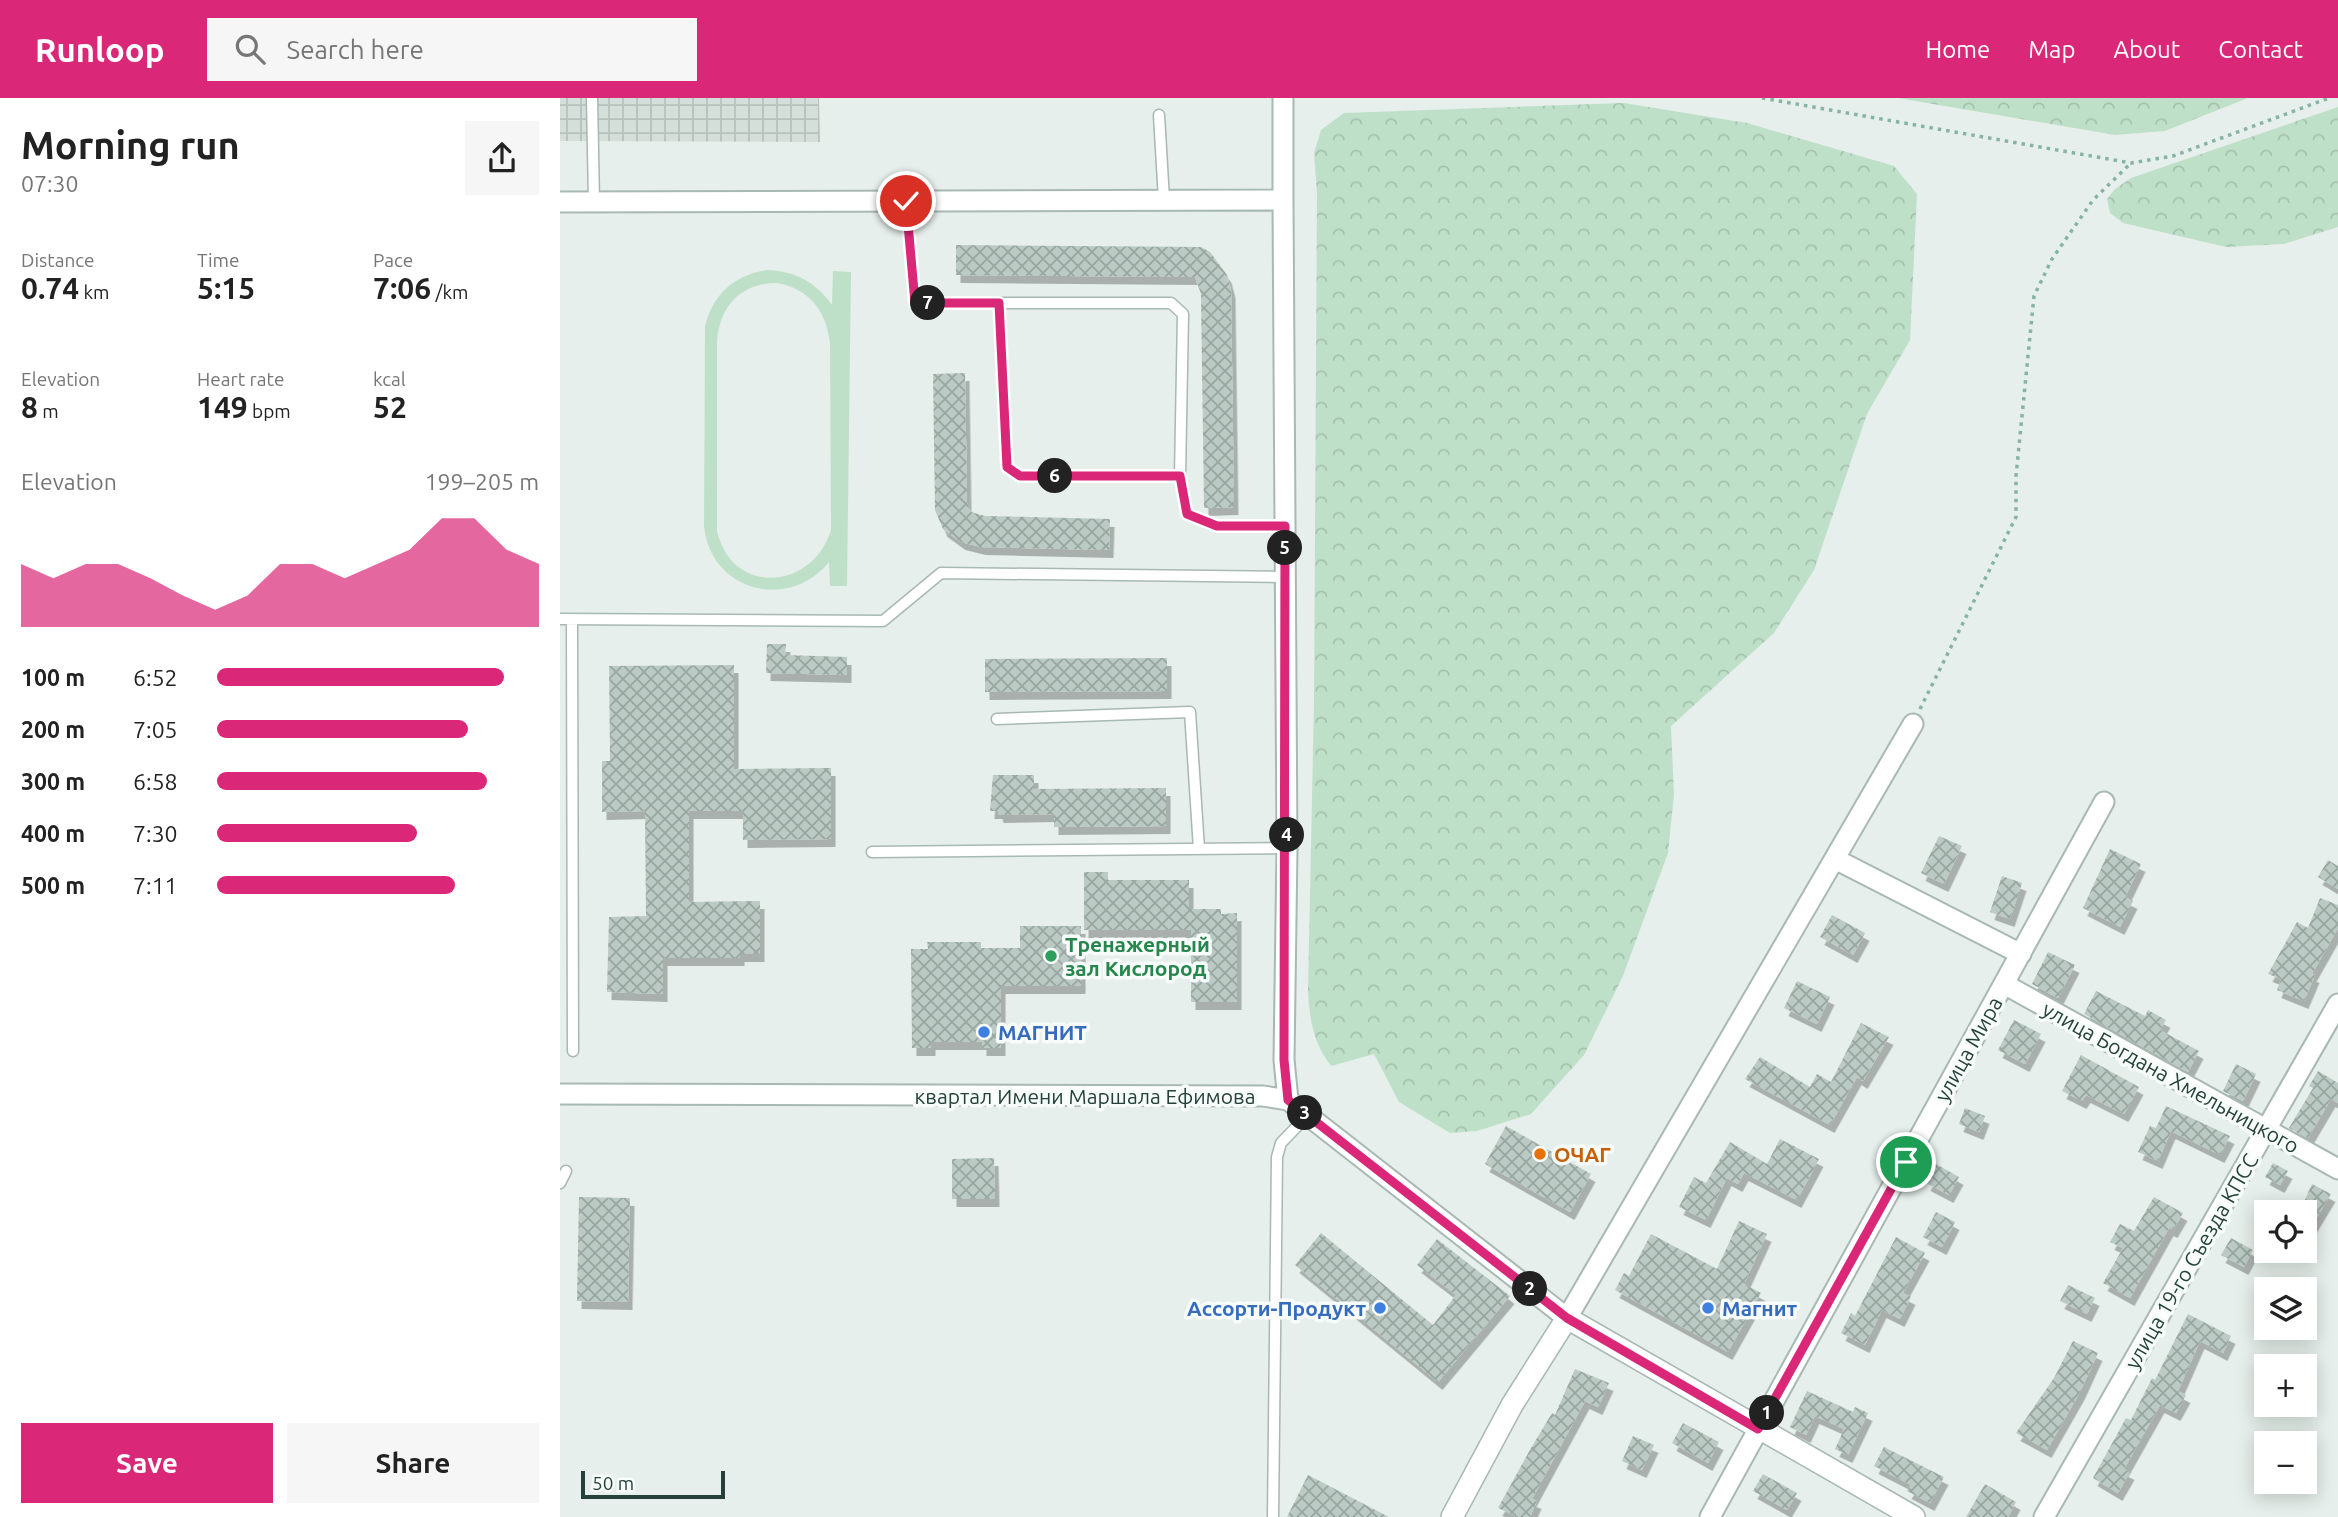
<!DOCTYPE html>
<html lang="en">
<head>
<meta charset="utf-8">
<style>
	body { margin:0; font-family:Ubuntu,sans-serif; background:#f6f6f6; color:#222; height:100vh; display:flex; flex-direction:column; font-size:26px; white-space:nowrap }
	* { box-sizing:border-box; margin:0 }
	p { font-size:23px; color:#767676 }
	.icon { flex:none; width:38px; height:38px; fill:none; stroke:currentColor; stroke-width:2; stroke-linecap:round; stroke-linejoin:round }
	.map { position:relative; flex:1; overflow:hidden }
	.details { display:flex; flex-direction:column; background:#fff; width:560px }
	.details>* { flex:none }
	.fabs { position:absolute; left:1694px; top:1102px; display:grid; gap:14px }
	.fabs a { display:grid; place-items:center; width:63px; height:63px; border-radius:0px; background:#fff; box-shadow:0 4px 18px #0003; font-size:35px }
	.scale { position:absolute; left:21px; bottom:18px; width:144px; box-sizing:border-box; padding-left:7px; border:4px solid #24423a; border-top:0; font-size:19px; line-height:24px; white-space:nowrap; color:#24423a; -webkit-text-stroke:5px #f7fbf9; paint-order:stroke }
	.pin { position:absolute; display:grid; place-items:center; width:60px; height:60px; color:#fff; margin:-30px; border:4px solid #fff; border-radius:50%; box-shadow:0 2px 7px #0007 }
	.km { position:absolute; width:35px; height:35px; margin:-18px; border-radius:50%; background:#222; color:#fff; font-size:19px; line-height:35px; text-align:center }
	.round { display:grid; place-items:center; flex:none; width:74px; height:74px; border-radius:0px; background:#f6f6f6 }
	.head { display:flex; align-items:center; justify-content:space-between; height:119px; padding:0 21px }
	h1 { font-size:38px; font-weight:700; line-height:52px }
	.metrics { display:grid; grid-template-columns:repeat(3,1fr); gap:10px; height:119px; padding:7px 21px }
	.metrics div { display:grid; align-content:center }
	.metrics b { font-size:30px; font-weight:700 }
	.metrics small { font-size:19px; font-weight:400 }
	.metrics p { font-size:19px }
	.chart { height:196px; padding:14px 21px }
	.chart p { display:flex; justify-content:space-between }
	.chart svg { width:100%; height:126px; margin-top:7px; fill:#db2777; opacity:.7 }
	.button { display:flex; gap:14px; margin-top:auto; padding:14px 21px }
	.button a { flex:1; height:80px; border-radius:0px; background:#db2777; color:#fff; font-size:28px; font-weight:700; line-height:80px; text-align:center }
	.button a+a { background:#f6f6f6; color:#222 }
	ul { padding:0 21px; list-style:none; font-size:23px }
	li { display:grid; grid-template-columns:112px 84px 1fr; align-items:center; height:52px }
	li i { height:18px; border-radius:9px; background:#db2777 }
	header { display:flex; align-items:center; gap:42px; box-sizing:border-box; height:98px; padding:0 35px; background:#db2777; color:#fff }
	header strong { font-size:33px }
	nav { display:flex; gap:38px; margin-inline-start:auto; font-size:24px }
	.search { width:490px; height:63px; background:#f6f6f6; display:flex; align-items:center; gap:18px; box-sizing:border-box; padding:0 24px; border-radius:0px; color:#767676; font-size:26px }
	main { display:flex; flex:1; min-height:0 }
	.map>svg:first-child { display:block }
	.industrial { fill:url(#industrial-grid) }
	.grass { fill:#bfe0c8; fill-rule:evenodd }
	.forest { fill:url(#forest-crowns) }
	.building { fill:url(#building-cross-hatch); filter:url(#shadow) }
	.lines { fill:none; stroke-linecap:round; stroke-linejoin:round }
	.service-casing { stroke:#a8b8b2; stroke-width:13 }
	.minor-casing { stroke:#a8b8b2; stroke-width:23 }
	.tertiary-casing { stroke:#a8b8b2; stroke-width:24 }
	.path { stroke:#86b3a5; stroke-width:3.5; stroke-dasharray:3.5 5; stroke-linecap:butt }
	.service { stroke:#fff; stroke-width:10 }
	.minor { stroke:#fff; stroke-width:19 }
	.tertiary { stroke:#fff; stroke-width:21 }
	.route-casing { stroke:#fff; stroke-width:14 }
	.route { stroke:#db2777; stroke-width:9 }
	.leisure-dot { fill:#2e9e5b; stroke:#f7fbf9; stroke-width:2.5 }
	.shop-dot { fill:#3f7fe0; stroke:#f7fbf9; stroke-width:2.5 }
	.food-dot { fill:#e8710a; stroke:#f7fbf9; stroke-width:2.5 }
	.labels { text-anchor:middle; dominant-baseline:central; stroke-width:7; stroke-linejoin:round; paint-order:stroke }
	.leisure-label { font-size:21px; font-weight:bold; fill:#27864d; stroke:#f7fbf9; text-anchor:start }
	.shop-label { font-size:21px; font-weight:bold; fill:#366cbe; stroke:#f7fbf9; text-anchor:start }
	.street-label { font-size:21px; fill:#24423a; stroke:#f7fbf9 }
	.food-label { font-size:21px; font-weight:bold; fill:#c56008; stroke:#f7fbf9; text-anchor:start }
</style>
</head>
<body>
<header>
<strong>Runloop</strong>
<div class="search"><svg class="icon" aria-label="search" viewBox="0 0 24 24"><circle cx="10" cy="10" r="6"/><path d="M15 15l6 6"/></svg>Search here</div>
<nav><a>Home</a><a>Map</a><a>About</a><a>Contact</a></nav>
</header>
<main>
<section class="details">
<div class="head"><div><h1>Morning run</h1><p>07:30</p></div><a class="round"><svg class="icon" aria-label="share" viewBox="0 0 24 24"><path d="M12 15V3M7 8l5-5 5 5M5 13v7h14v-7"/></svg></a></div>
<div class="metrics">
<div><p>Distance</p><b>0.74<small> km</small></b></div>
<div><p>Time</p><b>5:15</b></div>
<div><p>Pace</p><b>7:06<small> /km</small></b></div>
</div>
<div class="metrics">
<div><p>Elevation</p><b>8<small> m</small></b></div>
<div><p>Heart rate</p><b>149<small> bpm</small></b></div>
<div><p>kcal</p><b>52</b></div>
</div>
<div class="chart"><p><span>Elevation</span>199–205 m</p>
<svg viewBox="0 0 160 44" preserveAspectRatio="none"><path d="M0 44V22L10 27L20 22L30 22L40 27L50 33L60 38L70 33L80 22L90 22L100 27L110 22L120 17L130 6L140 6L150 17L160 22V44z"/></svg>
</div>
<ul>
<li><b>100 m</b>6:52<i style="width:89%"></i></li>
<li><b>200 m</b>7:05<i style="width:78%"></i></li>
<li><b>300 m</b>6:58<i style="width:84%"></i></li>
<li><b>400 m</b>7:30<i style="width:62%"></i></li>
<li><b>500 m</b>7:11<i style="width:74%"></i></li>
</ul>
<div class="button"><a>Save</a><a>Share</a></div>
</section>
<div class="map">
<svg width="1778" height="1419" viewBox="0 0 1778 1419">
	<defs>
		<pattern id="industrial-grid" width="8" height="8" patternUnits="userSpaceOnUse" patternTransform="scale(1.75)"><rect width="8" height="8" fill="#d4dfda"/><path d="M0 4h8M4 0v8" fill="none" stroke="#b6c1bc"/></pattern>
		<pattern id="forest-crowns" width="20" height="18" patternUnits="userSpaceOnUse" patternTransform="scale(1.75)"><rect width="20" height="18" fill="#bfe0c8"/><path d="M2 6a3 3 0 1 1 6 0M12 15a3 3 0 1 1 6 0" fill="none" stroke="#a4c1ad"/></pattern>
		<pattern id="building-cross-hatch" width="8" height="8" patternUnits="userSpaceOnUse" patternTransform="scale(1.75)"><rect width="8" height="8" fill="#bbcac4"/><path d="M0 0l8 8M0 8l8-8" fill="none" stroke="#98a6a0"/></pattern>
		<filter id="shadow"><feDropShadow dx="4.5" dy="8" stdDeviation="0" flood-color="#0004"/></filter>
	</defs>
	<rect width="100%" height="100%" fill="#e6efeb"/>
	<!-- industrial -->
	<path class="industrial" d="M 0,0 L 259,0 L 260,44 L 0,43 Z"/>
	<!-- grass -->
	<path class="grass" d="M 207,172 C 235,173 256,184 272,207 L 273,173 L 291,174 L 287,488 L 270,488 L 269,464 C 229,514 150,493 144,428 L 145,229 C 152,197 174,177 207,172 ZM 217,185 C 250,191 267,214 270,246 L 271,432 C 252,493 172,498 157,433 L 157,245 C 159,209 180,185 217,185 Z"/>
	<!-- forest -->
	<path class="forest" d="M 1338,0 L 1688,0 L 1605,33 L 1555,37 Z
		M 1064,5 L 1187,25 L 1334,68 L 1357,96 L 1350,242 L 1307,316 L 1254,472 L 1214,535 L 1111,628 L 1114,697 L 1108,755 L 1063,878 L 1024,957 L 971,1016 L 917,1033 L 890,1035 L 839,1004 L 814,956 L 771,968 C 753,944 750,923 748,894 L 754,603 L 757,95 L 754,55 L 761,32 L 784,15 Z
		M 1778,9 L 1778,129 L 1724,146 L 1666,149 L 1563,125 L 1550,115 L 1547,101 L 1555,91 L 1571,80 Z"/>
	<!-- building -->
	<path class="building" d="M 396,147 L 641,149 L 650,154 L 667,177 L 671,192 L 674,409 L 644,410 L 641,196 L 635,179 L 396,177 Z
		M 405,275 L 407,405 L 411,414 L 425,418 L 550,421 L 549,452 L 421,449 L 401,444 L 383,431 L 375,412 L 373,276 Z
		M 207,546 L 226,546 L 225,557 L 287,559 L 287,577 L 206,575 Z
		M 607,560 L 607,593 L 425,594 L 425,561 Z
		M 174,567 L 174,671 L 271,670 L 271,741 L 183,742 L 183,713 L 129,713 L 129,804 L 200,803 L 200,856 L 180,856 L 180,860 L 103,860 L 103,896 L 47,894 L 49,819 L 86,818 L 85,713 L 42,714 L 42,663 L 50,663 L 49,568 Z
		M 433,677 L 474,677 L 474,691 L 606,690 L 606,728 L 494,729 L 494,716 L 439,717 L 438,713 L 430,713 Z
		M 1379,738 L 1402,748 L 1384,786 L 1361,775 Z
		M 1550,751 L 1581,766 L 1565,799 L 1573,803 L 1560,829 L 1523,810 Z
		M 1768,762 L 1778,768 L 1778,791 L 1758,779 Z
		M 524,774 L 548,774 L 548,782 L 629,782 L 629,811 L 661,811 L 661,816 L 677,815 L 677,904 L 631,904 L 631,832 L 524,832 Z
		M 1442,778 L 1462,785 L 1450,821 L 1430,814 Z
		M 1760,800 L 1778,807 L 1778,830 L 1752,876 L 1755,877 L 1744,903 L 1717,892 L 1721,881 L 1708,876 L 1737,824 L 1748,830 Z
		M 1272,817 L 1305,835 L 1293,857 L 1260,839 Z
		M 460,828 L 521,828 L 521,888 L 441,888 L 441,950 L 422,950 L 422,944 L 371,944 L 371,950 L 352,950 L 351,851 L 368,851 L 367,844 L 421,844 L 421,850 L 460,850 Z
		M 1488,854 L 1515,867 L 1498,900 L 1472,886 Z
		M 1237,883 L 1270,899 L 1257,926 L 1224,910 Z
		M 1536,893 L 1585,918 L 1588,912 L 1606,922 L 1600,932 L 1639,953 L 1628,974 L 1524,916 Z
		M 1454,922 L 1481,936 L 1465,966 L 1438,952 Z
		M 1301,925 L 1329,939 L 1303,983 L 1297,979 L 1270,1027 L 1185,981 L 1200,959 L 1250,989 L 1257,976 L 1271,984 Z
		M 1521,957 L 1579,989 L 1564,1016 L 1526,997 L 1522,1003 L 1502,993 Z
		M 1676,966 L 1696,976 L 1683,1003 L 1663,993 Z
		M 1758,973 L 1778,985 L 1778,1005 L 1771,1001 L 1748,1040 L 1729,1030 L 1753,990 L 1749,988 Z
		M 1606,1008 L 1670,1038 L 1660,1057 L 1611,1033 L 1598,1063 L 1578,1054 L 1590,1028 L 1596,1030 Z
		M 1405,1010 L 1425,1018 L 1419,1034 L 1399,1026 Z
		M 946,1028 L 1031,1076 L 1010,1114 L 925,1066 Z
		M 1220,1041 L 1259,1061 L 1237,1102 L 1184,1075 L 1178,1086 L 1167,1080 L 1146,1122 L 1119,1109 L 1134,1079 L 1146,1085 L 1170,1044 L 1207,1066 Z
		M 434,1060 L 435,1101 L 392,1101 L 392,1061 Z
		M 1713,1065 L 1728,1073 L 1720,1087 L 1705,1079 Z
		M 1376,1066 L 1399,1079 L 1389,1097 L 1366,1085 Z
		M 1752,1086 L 1771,1096 L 1745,1139 L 1745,1115 L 1739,1115 Z
		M 19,1099 L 70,1100 L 68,1204 L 17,1203 Z
		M 1594,1099 L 1623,1115 L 1613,1132 L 1609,1130 L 1570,1200 L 1543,1185 L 1563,1150 L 1550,1144 L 1560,1126 L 1574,1133 Z
		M 1376,1114 L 1395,1124 L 1382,1149 L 1363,1139 Z
		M 1179,1123 L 1207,1136 L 1184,1186 L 1201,1195 L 1168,1254 L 1055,1192 L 1064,1175 L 1069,1178 L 1091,1136 L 1157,1171 Z
		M 761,1135 L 873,1227 L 896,1197 L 857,1167 L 877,1141 L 950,1198 L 878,1284 L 735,1167 Z
		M 1336,1139 L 1365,1155 L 1343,1195 L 1351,1199 L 1340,1221 L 1322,1212 L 1305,1247 L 1281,1235 L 1291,1215 L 1295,1218 Z
		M 1671,1140 L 1693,1152 L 1684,1169 L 1661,1157 Z
		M 1508,1187 L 1535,1200 L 1527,1216 L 1500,1203 Z
		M 1628,1216 L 1671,1238 L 1663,1255 L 1640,1243 L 1618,1293 L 1626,1297 L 1616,1315 L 1600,1307 L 1564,1371 L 1570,1374 L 1558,1395 L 1533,1380 L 1566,1320 L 1571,1322 L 1592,1280 L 1595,1282 Z
		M 1513,1243 L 1538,1255 L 1520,1294 L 1487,1352 L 1456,1335 L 1494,1280 Z
		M 1015,1271 L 1049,1285 L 1038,1309 L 1025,1303 L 972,1401 L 977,1403 L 970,1419 L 958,1419 L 938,1410 L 971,1350 L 992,1315 L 995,1317 Z
		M 1247,1293 L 1293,1314 L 1295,1309 L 1308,1315 L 1288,1357 L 1275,1351 L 1284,1331 L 1255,1318 L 1246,1337 L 1230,1329 Z
		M 1123,1325 L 1159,1344 L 1148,1365 L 1112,1345 Z
		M 1073,1338 L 1094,1347 L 1082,1372 L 1062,1363 Z
		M 1324,1349 L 1384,1379 L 1370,1405 L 1347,1393 L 1351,1387 L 1314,1368 Z
		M 1203,1376 L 1237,1395 L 1227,1412 L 1193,1393 Z
		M 748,1377 L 829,1419 L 727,1419 Z
		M 1425,1386 L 1456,1404 L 1448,1419 L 1406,1419 Z"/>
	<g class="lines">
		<!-- service casing -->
		<g class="service-casing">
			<path id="service" d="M 32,0 L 34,104
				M 599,17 L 604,102
				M 346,103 L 355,205 L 611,205 L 623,216 L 620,378 L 627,416 L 657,428 L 725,428
				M 439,205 L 447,369 L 460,378 L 620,378
				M 0,521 L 323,523 L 381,475 L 725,479
				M 12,522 L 13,953
				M 437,621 L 630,614 L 639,751
				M 312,754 L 727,750
				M 0,1085 L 6,1073
				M 713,1419 L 717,1059 L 721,1045 L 748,1017"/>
		</g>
		<!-- minor casing -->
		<g class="minor-casing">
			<path id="minor" d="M 723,0 L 723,102
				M 0,104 L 723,102 L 727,750 L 724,962 L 728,1002
				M 1275,761 L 1461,856
				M 1444,886 L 1778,1071
				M 0,996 L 703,998 L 728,1002 L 1007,1220 L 1353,626
				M 1150,1419 L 1544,704
				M 1484,1419 L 1778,906"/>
		</g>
		<!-- tertiary casing -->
		<g class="tertiary-casing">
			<path id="tertiary" d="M 892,1419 L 952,1307 L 1007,1220 L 1354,1419"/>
		</g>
		<!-- path -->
		<path class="path" d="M 1202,0 L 1571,65 L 1613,58 L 1769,0
			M 1360,611 L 1456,419 L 1456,378 L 1474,198 L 1492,161 L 1533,102 L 1571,65"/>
		<!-- service -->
		<use href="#service" class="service"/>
		<!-- minor -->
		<use href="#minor" class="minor"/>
		<!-- tertiary -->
		<use href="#tertiary" class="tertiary"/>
	</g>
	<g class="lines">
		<!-- route casing -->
		<g class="route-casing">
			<path id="route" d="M 346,103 L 355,205 L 439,205 L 447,369 L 460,378 L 620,378 L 627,416 L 657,428 L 725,428 L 724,962 L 728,1002 L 1007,1220 L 1198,1331 L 1346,1064"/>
		</g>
		<!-- route -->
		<use href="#route" class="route"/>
	</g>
	<!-- markers -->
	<circle class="leisure-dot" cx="491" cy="858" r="7"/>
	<g class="shop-dot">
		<circle cx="424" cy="934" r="7"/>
		<circle cx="820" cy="1210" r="7"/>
		<circle cx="1148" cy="1210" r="7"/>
	</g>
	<circle class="food-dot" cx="980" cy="1056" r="7"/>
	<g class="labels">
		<!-- leisure labels -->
		<g class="leisure-label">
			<text x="505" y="846">Тренажерный<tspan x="505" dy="24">зал Кислород</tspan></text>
		</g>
		<!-- shop labels -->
		<g class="shop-label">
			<text x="438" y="934">МАГНИТ</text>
			<text x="806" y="1210" text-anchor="end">Ассорти-Продукт</text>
			<text x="1162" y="1210">Магнит</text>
		</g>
		<!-- street labels -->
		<g class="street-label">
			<text transform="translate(1408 951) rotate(-61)">улица Мира</text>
			<text transform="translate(1611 979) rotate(29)">улица Богдана Хмельницкого</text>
			<text x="525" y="998">квартал Имени Маршала Ефимова</text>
			<text transform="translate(1631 1163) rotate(-60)">улица 19-го Съезда КПСС</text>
		</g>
		<!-- food labels -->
		<g class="food-label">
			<text x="994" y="1056">ОЧАГ</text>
		</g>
	</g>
</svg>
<div class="fabs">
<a><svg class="icon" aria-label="locate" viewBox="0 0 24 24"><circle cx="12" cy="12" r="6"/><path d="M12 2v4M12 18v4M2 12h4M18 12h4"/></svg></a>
<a><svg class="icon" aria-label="layers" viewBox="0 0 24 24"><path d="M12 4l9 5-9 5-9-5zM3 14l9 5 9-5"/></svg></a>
<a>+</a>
<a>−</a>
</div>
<div class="scale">50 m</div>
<div class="pin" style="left:1346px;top:1064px;background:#1e9e55"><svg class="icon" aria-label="arrive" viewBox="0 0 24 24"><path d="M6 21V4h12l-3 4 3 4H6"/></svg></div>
<div class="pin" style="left:346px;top:103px;background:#d93025"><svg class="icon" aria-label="check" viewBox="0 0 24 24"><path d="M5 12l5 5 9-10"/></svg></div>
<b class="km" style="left:1207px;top:1315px">1</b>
<b class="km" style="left:970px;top:1191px">2</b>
<b class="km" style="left:745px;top:1015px">3</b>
<b class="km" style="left:727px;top:737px">4</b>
<b class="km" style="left:725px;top:450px">5</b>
<b class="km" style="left:495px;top:378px">6</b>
<b class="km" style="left:368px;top:205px">7</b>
</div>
</main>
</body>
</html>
